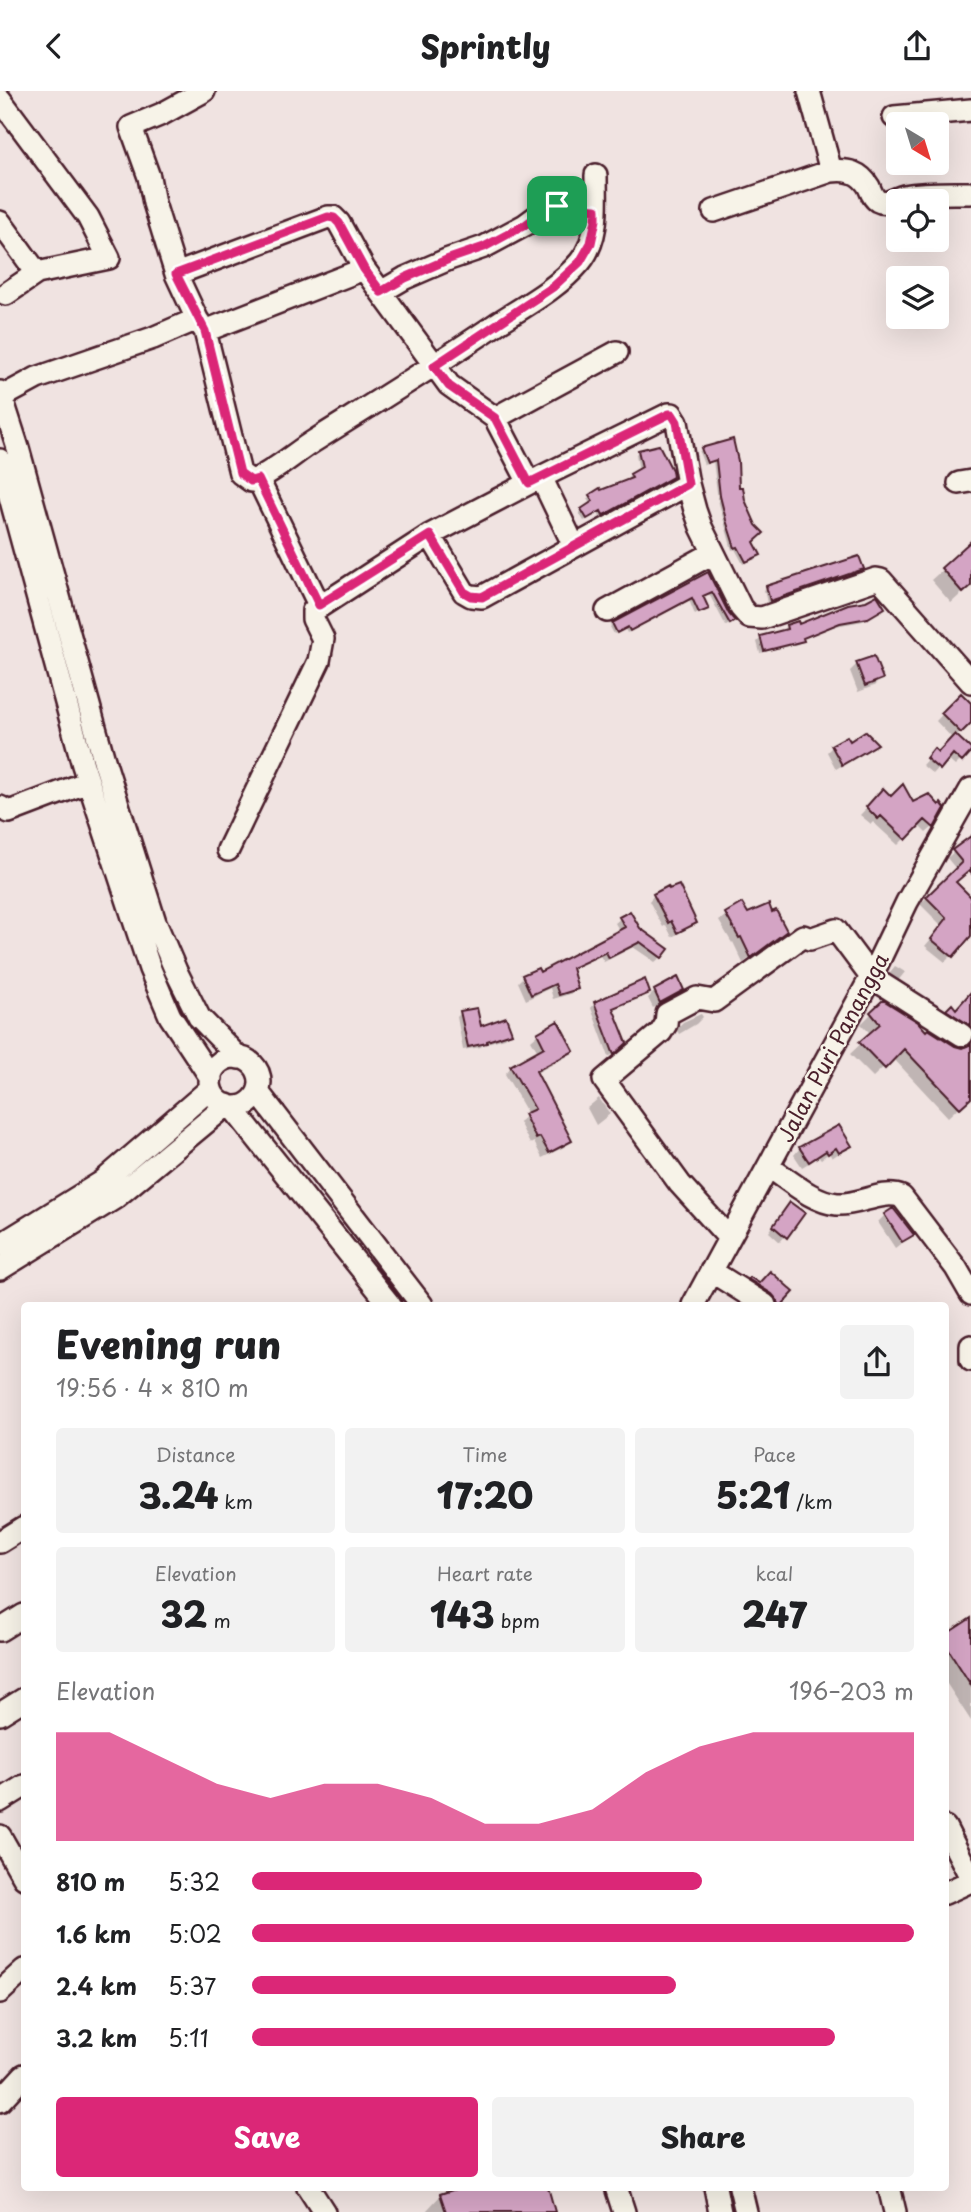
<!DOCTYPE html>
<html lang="en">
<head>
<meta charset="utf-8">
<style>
	body { margin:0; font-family:"Playpen Sans",sans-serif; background:#f2f2f2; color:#202124; height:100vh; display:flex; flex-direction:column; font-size:26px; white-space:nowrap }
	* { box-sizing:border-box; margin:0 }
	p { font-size:23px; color:#757577 }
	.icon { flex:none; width:38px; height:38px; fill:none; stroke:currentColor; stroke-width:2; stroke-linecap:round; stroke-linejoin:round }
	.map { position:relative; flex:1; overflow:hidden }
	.drawer { position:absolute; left:21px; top:1211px; width:928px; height:889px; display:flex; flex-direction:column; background:#fff; border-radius:7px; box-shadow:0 7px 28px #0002 }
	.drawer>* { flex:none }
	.needle { width:46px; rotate:142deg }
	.tools { position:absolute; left:886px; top:21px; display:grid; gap:14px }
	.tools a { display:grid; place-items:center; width:63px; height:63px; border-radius:7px; background:#fff; box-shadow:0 7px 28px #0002; font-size:35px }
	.pin { position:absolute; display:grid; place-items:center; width:60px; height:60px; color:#fff; margin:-30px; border-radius:14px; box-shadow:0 4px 10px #0006 }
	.round { display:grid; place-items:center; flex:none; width:74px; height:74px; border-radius:7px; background:#f2f2f2 }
	.headline { display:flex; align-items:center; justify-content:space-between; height:119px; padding:0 35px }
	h1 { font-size:38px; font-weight:800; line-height:52px }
	.metrics { display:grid; grid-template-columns:repeat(3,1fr); gap:10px; height:119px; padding:7px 35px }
	.metrics div { display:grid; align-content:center; border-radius:7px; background:#f2f2f2; text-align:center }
	.metrics b { font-size:35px; font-weight:800 }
	.metrics small { font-size:19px; font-weight:400 }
	.metrics p { font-size:19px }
	.chart { height:196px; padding:14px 35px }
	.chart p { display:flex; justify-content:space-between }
	.chart svg { width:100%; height:126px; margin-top:7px; fill:#db2777; opacity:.7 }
	.primary-button { display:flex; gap:14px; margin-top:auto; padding:14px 35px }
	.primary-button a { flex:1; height:80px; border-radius:7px; background:#db2777; color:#fff; font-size:28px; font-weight:800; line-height:80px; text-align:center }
	.primary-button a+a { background:#f2f2f2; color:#202124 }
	ul { padding:0 35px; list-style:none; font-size:23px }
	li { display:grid; grid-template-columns:112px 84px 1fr; align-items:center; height:52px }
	li i { height:18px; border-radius:9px; background:#db2777 }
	header { display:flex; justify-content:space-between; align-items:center; height:91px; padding:0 35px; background:#fff; font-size:32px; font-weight:800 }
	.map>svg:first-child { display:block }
	.shadow { fill:#0003 }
	.building { fill:#d4a4c4; stroke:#4a1f2b; stroke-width:2 }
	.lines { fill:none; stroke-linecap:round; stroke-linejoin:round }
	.minor-casing { stroke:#4a1f2b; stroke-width:26 }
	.minor { stroke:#f7f3e8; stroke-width:21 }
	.route-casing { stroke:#fff; stroke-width:14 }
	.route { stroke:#db2777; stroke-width:9 }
	.labels { text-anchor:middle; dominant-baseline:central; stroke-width:5; stroke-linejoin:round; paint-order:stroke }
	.street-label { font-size:21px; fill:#4a1f2b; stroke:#f7f3e8 }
</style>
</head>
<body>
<header><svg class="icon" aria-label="back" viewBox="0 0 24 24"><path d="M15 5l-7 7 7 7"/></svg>Sprintly<svg class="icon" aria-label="share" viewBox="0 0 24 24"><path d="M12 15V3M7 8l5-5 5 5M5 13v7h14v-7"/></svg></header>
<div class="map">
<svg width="971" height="2121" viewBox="0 0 971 2121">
	<rect width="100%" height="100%" fill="#f0e3e1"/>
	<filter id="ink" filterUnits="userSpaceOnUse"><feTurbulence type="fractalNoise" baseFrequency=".0143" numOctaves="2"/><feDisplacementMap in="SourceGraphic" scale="14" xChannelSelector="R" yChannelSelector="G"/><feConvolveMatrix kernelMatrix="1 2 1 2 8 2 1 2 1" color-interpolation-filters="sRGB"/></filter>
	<g filter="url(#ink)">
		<!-- shadow -->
		<path class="shadow" d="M 732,351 L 738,398 L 755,466 L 743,473 L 735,458 L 732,459 L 718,409 L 713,370 L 704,374 L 699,361 L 702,358 Z
			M 639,360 L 672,385 L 600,426 L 598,422 L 584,430 L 579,422 L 591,414 L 587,408 L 590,405 L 629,390 L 628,387 L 631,384 L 639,380 L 636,363 Z
			M 971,453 L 971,494 L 951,512 L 931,489 Z
			M 862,477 L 859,480 L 767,512 L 764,499 L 767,496 Z
			M 708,483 L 733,530 L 730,533 L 726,535 L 709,503 L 702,506 L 707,517 L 695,524 L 689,509 L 627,542 L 625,538 L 614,543 L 610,536 L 613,533 Z
			M 883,517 L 863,530 L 835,535 L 801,548 L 798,553 L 760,562 L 757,551 L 761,547 L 783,539 L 787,535 L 797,535 Z
			M 857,573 L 881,587 L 874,595 L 858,601 L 850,580 Z
			M 961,604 L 971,614 L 971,630 L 956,645 L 970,660 L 955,675 L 947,668 L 933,683 L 922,674 L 935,660 L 938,663 L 953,648 L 936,630 Z
			M 850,652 L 875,653 L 870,658 L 836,678 L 827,661 L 832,656 Z
			M 883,700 L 891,707 L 913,713 L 943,717 L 933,736 L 926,742 L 918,734 L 898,754 L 873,731 L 871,733 L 860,724 Z
			M 971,746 L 971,778 L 954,791 L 971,808 L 971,844 L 945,871 L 925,855 L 942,835 L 920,813 L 956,778 L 947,767 Z
			M 654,804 L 695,831 L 690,836 L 672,846 L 666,834 L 663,836 L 649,810 Z
			M 741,815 L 747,824 L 772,823 L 785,840 L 743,872 L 733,851 L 732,852 L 719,830 L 726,824 Z
			M 621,827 L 661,866 L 655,871 L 633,856 L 604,871 L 600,865 L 570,879 L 576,898 L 570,903 L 553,908 L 550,897 L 526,909 L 518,891 L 523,886 L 539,883 L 620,841 L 615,832 Z
			M 895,875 L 905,881 L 897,891 L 887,885 Z
			M 682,898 L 675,906 L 653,917 L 648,907 L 655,900 Z
			M 648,902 L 644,906 L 612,918 L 623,954 L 609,966 L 591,917 L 595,912 Z
			M 971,903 L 971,1005 L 948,1026 L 893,967 L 873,986 L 850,963 L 871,943 L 861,933 L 883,911 L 926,942 L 955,957 L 964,957 L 964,949 L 938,930 L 952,916 L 956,920 Z
			M 461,922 L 479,937 L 510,942 L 505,947 L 483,953 L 481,956 L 463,959 L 457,926 Z
			M 701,923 L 703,926 L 696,933 L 679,943 L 676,938 L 683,931 Z
			M 538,943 L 572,960 L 566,966 L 536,982 L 570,1049 L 564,1056 L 542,1067 L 534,1051 L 530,1053 L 519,1031 L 528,1023 L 505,983 L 511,976 L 538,961 L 531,949 Z
			M 599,1007 L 610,1023 L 596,1034 L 587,1017 Z
			M 839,1036 L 849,1055 L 832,1067 L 829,1062 L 821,1068 L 819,1066 L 802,1076 L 794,1064 L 800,1057 Z
			M 785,1118 L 785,1145 L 780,1151 L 769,1141 Z
			M 885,1124 L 912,1144 L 895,1157 L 878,1131 Z
			M 750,1188 L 759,1194 L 791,1201 L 780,1214 L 770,1214 L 744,1194 Z
			M 971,1529 L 971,1630 L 945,1590 L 945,1546 Z
			M 441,2104 L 553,2121 L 427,2121 L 427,2119 Z"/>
		<!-- building -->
		<path class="building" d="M 733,348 L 738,370 L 739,396 L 743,396 L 745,409 L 756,434 L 764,442 L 754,451 L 761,464 L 746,471 L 738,456 L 735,457 L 726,429 L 720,405 L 716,369 L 707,372 L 701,357 Z
			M 659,354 L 672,379 L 673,386 L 606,423 L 603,424 L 601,420 L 587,428 L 581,418 L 593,410 L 589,404 L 600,397 L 601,399 L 632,387 L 630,383 L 642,376 L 638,359 Z
			M 971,450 L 971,495 L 963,502 L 941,477 Z
			M 859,465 L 864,478 L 770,510 L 766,495 Z
			M 708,481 L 729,523 L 735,530 L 730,533 L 712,501 L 703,505 L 709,518 L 699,522 L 692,507 L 630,540 L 628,536 L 617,542 L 612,532 Z
			M 877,504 L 885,517 L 868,527 L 840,532 L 803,547 L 804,550 L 764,560 L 760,545 L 787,538 L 786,534 L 798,530 L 799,533 L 848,513 L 866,510 Z
			M 874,565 L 883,588 L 865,595 L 856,571 Z
			M 961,602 L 971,612 L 971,632 L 961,642 L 941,622 Z
			M 865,640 L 878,653 L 842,674 L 831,654 L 847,645 L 850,650 Z
			M 955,643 L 971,658 L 971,661 L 962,671 L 953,663 L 940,679 L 926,667 L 934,657 L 938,661 Z
			M 903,693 L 913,711 L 929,703 L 939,714 L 941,712 L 945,717 L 934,737 L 925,729 L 906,749 L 881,725 L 878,728 L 866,716 L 883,697 L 891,705 Z
			M 971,745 L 971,782 L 969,780 L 956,791 L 971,806 L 971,845 L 953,866 L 931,848 L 947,827 L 926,806 L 962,771 L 952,759 Z
			M 679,794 L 697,832 L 677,842 L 671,830 L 668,832 L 653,803 L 668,795 L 669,798 Z
			M 742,812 L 748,822 L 769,813 L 772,821 L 776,819 L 787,840 L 751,867 L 741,846 L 739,847 L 725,822 Z
			M 630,820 L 640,837 L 669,858 L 662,867 L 640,851 L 609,867 L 606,861 L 572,877 L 578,898 L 559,904 L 555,893 L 531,904 L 522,884 L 538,877 L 540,881 L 625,836 L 619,826 Z
			M 678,886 L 684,899 L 660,912 L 654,899 Z
			M 645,888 L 650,902 L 613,917 L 627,952 L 614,964 L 594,911 Z
			M 971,901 L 971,935 L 946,919 L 952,913 L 956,918 Z
			M 883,909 L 918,931 L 926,940 L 928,938 L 955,955 L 962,957 L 971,953 L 971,1007 L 960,1017 L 904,958 L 885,978 L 859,951 L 880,933 L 870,921 Z
			M 477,917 L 481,935 L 506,926 L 512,942 L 487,950 L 487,952 L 468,956 L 460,920 Z
			M 558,930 L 574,960 L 536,980 L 572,1050 L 549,1062 L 540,1046 L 536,1048 L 524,1023 L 535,1018 L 510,975 L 544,956 L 537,942 Z
			M 839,1034 L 852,1055 L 839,1062 L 836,1057 L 828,1063 L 826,1060 L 809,1071 L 799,1056 Z
			M 790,1111 L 805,1122 L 787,1147 L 773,1135 Z
			M 893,1117 L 914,1144 L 902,1151 L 884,1123 Z
			M 770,1180 L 794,1201 L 782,1214 L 778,1214 L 777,1209 L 772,1203 L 748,1188 L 750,1186 L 759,1192 Z
			M 971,1527 L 971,1594 L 945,1553 L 945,1544 Z
			M 462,2096 L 548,2096 L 555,2121 L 446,2121 L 440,2103 Z"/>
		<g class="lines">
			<!-- minor casing -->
			<g class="minor-casing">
				<path id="minor" d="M 809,0 L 831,80
					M 0,8 L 88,126 L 109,167 L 37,182 L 6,203
					M 894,26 L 971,19
					M 714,120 L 831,80 C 848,78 860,81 869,96 C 871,101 873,107 878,110 C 887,115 895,107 904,105 C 925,101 950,102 971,102
					M 0,131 L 37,182
					M 176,183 L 328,126 L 333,126 L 339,132 L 364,178
					M 381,201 L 405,187 L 449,168 L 484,156 L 525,134 L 544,120 L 557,115 L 596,118
					M 197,228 L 205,240 L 240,382 L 251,390 C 269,385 296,361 314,350 C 376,311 438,273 498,232 C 526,214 558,197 580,171 C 600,147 596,113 596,84
					M 205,240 L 364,178 L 449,294 L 495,327
					M 0,301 L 18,357 L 104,669 L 155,831 L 176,880 L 199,926 L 239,967
					M 0,307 L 37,287 L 153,247 L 197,228 L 176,183 L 154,112 L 149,86 L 131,36 L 162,23 L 204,0
					M 0,369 L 83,674 L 150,878 L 170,925 L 211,987
					M 541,386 L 574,455
					M 258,388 L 319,514
					M 529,392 L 495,327 L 617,261
					M 959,392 L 971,390
					M 430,444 L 464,501 L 471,505 L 482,506 L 688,393
					M 607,520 L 713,462
					M 0,716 L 9,721 L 88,691
					M 228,759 L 319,570 L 323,548 L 313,528 L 313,520 L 430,444 L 541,386 L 669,323 L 672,323 L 677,331 L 688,393 L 695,419 L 701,436 L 741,517 L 749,526 L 762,527 L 876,488 L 881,489 L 971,591
					M210 991a25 25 0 1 1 50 0a25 25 0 1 1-50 0Z
					M 258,1001 L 422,1214
					M 232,1016 L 390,1214
					M 769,1076 C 789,1089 813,1111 837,1113 C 858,1115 882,1098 902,1106 L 956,1177 L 971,1203
					M 729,1147 L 680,1093 L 604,989 L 661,941 L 666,933 L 667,923 L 697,907 L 714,910 L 803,845 L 810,848 L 836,839 L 871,886 L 962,944
					M 0,1154 L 102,1091 L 211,997
					M 0,1178 L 115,1107 L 227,1014
					M 711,1180 L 765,1214
					M 693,1214 L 871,886 L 907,811 L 971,698
					M 971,1255 L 971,1269
					M 0,1451 L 24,1436
					M 0,1539 L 24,1524
					M 0,1623 L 24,1608
					M 0,1710 L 24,1695
					M 945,1736 L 971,1787
					M 0,1745 L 24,1787
					M 945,1802 L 971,1790
					M 0,1901 L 24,1879
					M 0,2010 L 24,1984
					M 308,2096 L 324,2121
					M 616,2096 L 624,2121
					M 715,2096 L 720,2121
					M 740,2096 L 746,2121
					M 889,2096 L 895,2121"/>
			</g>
			<!-- minor -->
			<use href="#minor" class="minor"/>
		</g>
	</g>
	<g class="lines" filter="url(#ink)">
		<!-- route casing -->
		<g class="route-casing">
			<path id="route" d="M 557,115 L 596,118 L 596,129 L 591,152 L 580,171 L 553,196 L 434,275 L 449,295 L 495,327 L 529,392 L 669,323 L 672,323 L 677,331 L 688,393 L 482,506 L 471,505 L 464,501 L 430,444 L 319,514 L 258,388 L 251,390 L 240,382 L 205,240 L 176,183 L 328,126 L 334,127 L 339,132 L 364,178 L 381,201 L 405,187 L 449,168 L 484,156 L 525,134 L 544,120 Z"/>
		</g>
		<!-- route -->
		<use href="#route" class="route"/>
	</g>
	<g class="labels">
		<!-- street labels -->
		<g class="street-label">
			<text transform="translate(832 956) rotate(-62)">Jalan Puri Panangga</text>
		</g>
	</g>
</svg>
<div class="tools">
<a><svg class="needle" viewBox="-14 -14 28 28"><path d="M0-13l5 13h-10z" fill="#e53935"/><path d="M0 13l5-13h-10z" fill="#757577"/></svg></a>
<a><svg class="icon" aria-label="locate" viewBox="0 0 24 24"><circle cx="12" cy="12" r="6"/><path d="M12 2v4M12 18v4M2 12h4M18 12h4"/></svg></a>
<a><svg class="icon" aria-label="layers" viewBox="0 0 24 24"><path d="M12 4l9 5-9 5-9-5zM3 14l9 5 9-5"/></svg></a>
</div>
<div class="pin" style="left:557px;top:115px;background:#1e9e55"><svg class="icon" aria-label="arrive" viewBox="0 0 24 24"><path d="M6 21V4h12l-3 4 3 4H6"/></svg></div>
<section class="drawer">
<div class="headline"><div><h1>Evening run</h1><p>19:56 · 4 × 810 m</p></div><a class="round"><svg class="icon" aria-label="share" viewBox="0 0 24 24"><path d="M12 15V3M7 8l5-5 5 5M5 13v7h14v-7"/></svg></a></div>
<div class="metrics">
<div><p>Distance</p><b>3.24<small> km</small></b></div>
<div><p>Time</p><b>17:20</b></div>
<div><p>Pace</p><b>5:21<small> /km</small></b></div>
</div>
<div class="metrics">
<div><p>Elevation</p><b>32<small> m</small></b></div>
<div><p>Heart rate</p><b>143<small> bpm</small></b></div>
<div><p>kcal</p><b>247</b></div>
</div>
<div class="chart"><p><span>Elevation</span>196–203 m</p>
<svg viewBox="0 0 160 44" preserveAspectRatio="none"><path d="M0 44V6L10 6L20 15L30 24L40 29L50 24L60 24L70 29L80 38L90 38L100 33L110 20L120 11L130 6L140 6L150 6L160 6V44z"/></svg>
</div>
<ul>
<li><b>810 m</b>5:32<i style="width:68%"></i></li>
<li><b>1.6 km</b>5:02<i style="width:100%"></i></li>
<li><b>2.4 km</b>5:37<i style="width:64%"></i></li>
<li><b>3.2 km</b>5:11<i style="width:88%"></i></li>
</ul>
<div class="primary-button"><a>Save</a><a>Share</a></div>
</section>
</div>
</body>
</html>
